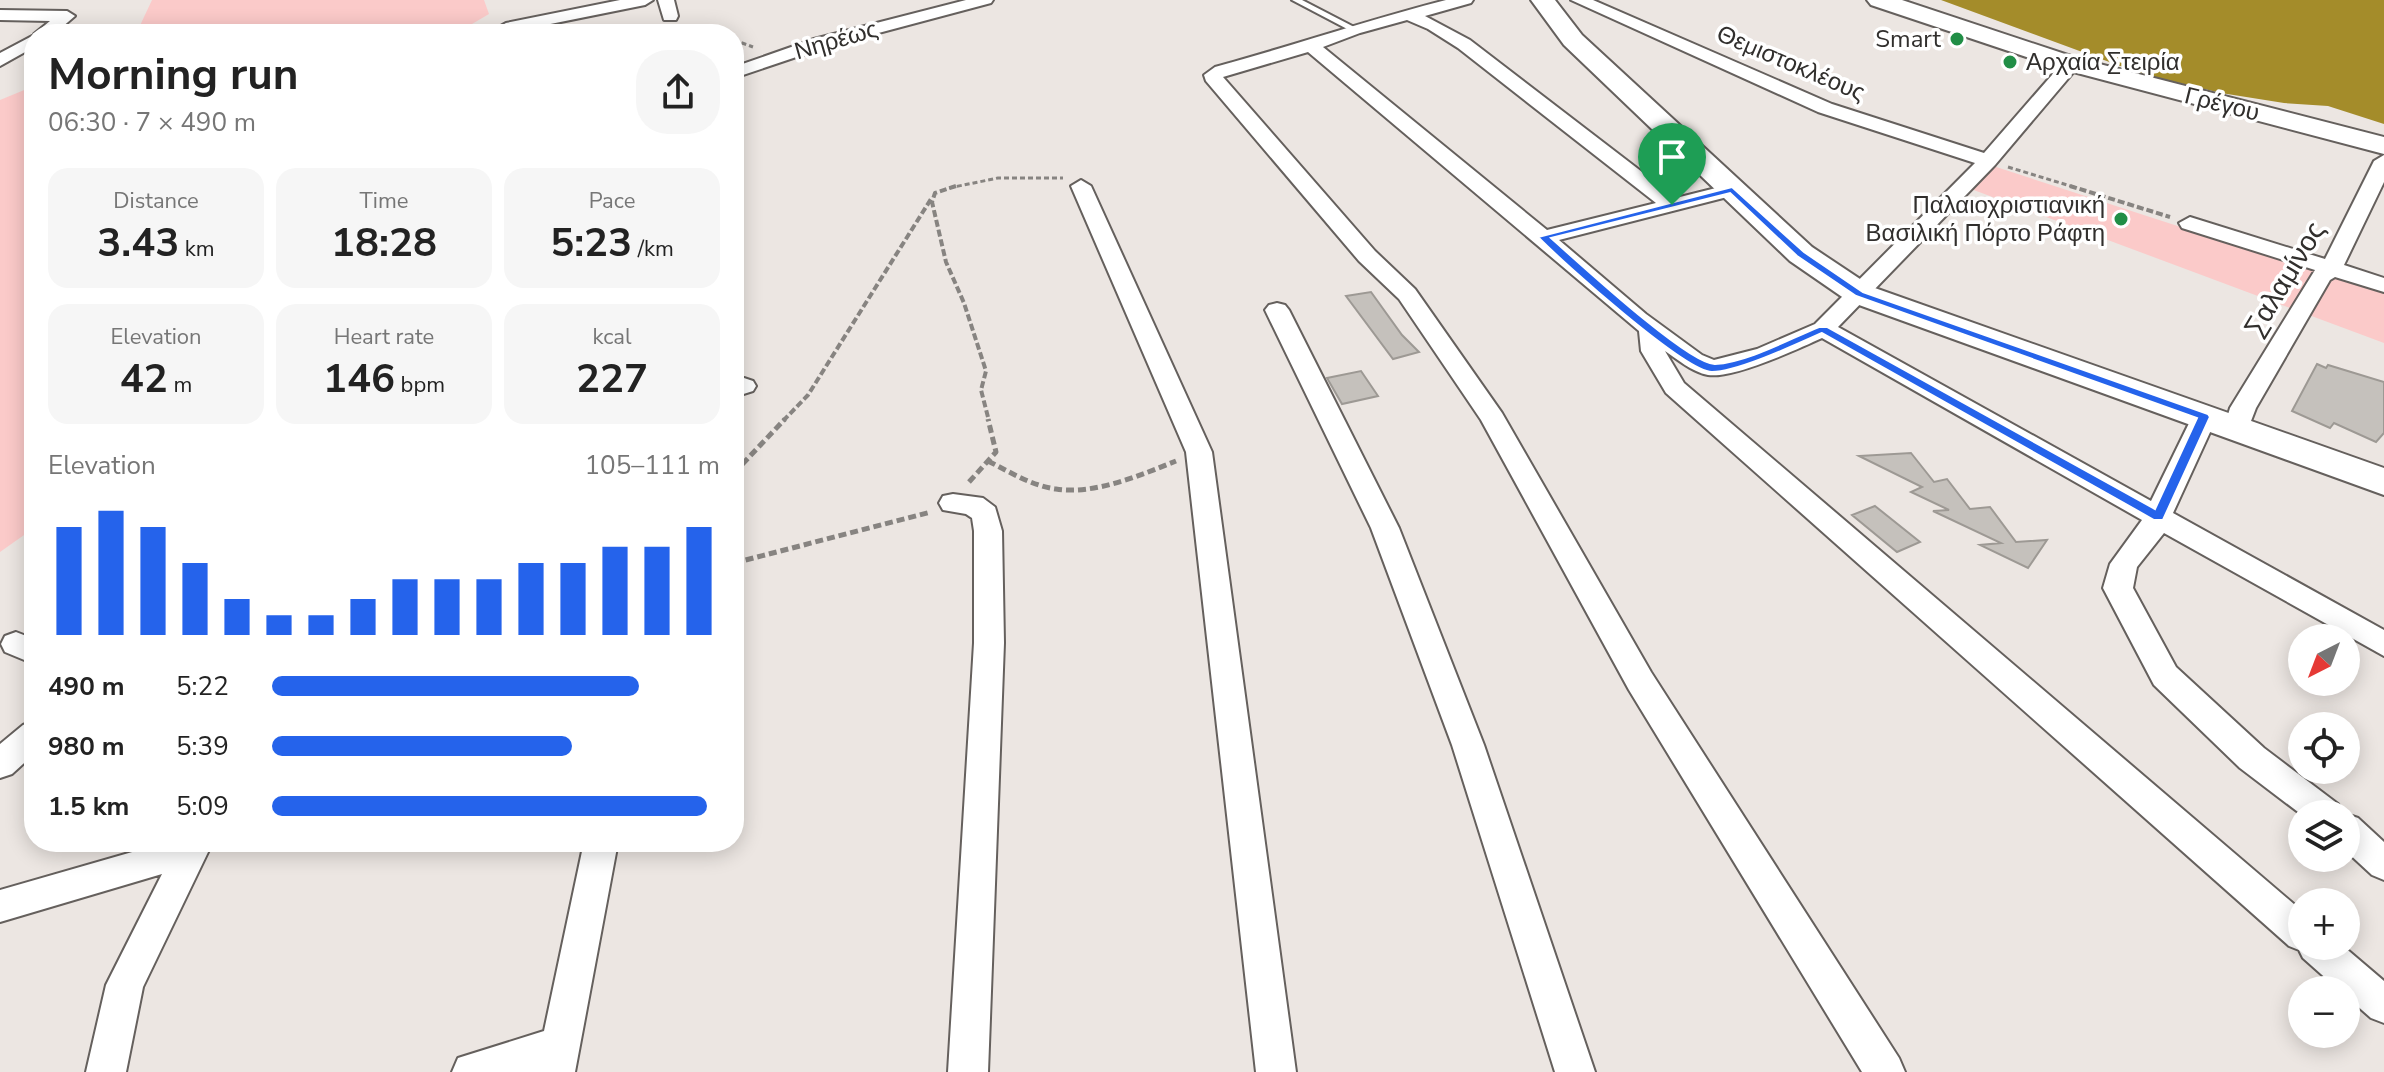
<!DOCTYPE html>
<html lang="en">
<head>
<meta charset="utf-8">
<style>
	body { margin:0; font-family:"Nunito Sans",sans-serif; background:#f6f6f6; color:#222; height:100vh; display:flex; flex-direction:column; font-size:30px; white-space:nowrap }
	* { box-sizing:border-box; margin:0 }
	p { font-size:26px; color:#767676 }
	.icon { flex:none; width:44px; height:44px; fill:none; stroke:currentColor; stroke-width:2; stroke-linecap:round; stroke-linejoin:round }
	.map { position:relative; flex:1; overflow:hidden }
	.panel { position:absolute; left:24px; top:24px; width:720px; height:828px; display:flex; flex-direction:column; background:#fff; border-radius:32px; box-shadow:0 4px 20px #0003 }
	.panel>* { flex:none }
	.needle { width:52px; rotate:222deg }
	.controls { position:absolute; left:2288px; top:624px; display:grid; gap:16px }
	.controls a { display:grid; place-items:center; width:72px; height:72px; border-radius:50%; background:#fff; box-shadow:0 4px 20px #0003; font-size:40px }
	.pin { position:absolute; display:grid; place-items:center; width:68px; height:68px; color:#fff; margin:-82px -34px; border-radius:50% 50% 50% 0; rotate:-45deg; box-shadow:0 0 8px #0007 }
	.pin .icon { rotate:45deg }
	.round { display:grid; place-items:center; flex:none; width:84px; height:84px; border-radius:32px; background:#f6f6f6 }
	.summary { display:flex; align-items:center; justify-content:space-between; height:136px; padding:0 24px }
	h1 { font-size:44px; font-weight:700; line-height:60px }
	.figures { display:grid; grid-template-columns:repeat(3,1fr); gap:12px; height:136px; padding:8px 24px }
	.figures div { display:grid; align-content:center; border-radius:20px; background:#f6f6f6; text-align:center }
	.figures b { font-size:40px; font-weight:700 }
	.figures small { font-size:22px; font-weight:400 }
	.figures p { font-size:22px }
	.chart { height:224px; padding:16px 24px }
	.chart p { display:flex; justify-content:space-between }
	.chart svg { width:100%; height:144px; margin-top:8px; stroke:#2563eb; stroke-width:6 }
	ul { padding:0 24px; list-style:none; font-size:26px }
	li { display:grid; grid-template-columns:128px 96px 1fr; align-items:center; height:60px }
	li i { height:20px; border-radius:10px; background:#2563eb }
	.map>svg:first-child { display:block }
	.green { fill:#fbcac9 }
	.water { fill:#a48c2a }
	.building { fill:#c5c1bc; stroke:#9d9994; stroke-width:2 }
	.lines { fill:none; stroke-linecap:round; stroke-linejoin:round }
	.lane-casing { stroke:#65605d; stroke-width:4 }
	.street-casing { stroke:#65605d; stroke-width:4 }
	.secondary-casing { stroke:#65605d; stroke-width:4 }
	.path-far2 { stroke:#878481; stroke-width:3; stroke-dasharray:5 3; stroke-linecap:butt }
	.path-far1 { stroke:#878481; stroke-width:4; stroke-dasharray:7 3; stroke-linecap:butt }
	.path { stroke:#878481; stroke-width:5; stroke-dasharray:8 4; stroke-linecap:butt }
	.lane { fill:#fff; fill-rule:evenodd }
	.street { fill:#fff; fill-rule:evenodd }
	.secondary { fill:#fff; fill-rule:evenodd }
	.route { fill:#2563eb; stroke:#fff; stroke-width:2; fill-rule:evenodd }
	.poi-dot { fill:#218e46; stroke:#fff; stroke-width:3 }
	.labels { text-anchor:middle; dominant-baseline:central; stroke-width:7; stroke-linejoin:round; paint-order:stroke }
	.far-poi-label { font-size:24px; fill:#312f2d; stroke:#fff; text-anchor:end }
	.far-street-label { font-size:24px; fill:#312f2d; stroke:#fff }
	.street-label { font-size:28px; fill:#312f2d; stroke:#fff }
</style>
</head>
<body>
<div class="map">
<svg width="2384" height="1072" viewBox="0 0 2384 1072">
	<rect width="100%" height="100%" fill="#ece6e2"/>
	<!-- green -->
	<path class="green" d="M 152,0 L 484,0 L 489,14 L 455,34 L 136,34 Z
		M 34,86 L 34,528 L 0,552 L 0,100 Z
		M 1990,165 L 2384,293 L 2384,343 L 1971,189 Z"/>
	<!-- water -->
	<path class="water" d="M 1941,0 L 2384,0 L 2384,124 L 2328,106 L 2284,103 L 2221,93 L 2142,74 Z"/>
	<!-- building -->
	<path class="building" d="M 1371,292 L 1402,335 L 1419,352 L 1393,359 L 1346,296 Z
		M 2317,364 L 2326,368 L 2328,365 L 2384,382 L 2384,433 L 2376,442 L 2334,423 L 2330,428 L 2292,411 Z
		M 1361,371 L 1378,396 L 1342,404 L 1327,378 Z
		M 1911,453 L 1934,482 L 1947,479 L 1970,509 L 1990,507 L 2016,542 L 2047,540 L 2028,568 L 1980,545 L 2001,543 L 1933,511 L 1949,510 L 1911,492 L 1922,487 L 1859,456 Z
		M 1875,506 L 1920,542 L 1897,552 L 1852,515 Z"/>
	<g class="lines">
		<!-- lane casing -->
		<g class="lane-casing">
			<path id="lane" d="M 1292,0 L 1302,0 L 1358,29 L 1351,31 Z"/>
		</g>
		<!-- street casing -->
		<g class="street-casing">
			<path id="street" d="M 620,0 L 653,0 L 645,5 L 506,33 L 497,28 L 506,23 Z
				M 658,0 L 674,0 L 678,16 L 676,20 L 664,20 Z
				M 966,0 L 993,0 L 991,3 L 826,47 L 734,78 L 734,67 L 814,39 Z
				M 1446,0 L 1473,0 L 1471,3 L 1425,16 L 1470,40 L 1676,198 L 1732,184 L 1739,186 L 1742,190 L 1739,194 L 1559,240 L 1646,314 L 1702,355 L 1714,360 L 1757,349 L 1815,324 L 1975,163 L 1818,112 L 1571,0 L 1593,0 L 1832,104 L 1984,153 L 2065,60 L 2077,60 L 2080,64 L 2077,68 L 1995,165 L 1838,327 L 2151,501 L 2195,411 L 2213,411 L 2217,417 L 2173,513 L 2384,630 L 2384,656 L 2164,533 L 2137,567 L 2133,588 L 2176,667 L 2264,748 L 2338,804 L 2343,814 L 2302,815 L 2240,768 L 2154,685 L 2103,588 L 2110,564 L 2142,520 L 1822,338 C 1798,349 1733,379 1708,375 C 1692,372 1677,359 1665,351 L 1684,383 L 2302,911 L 2302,946 L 2343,946 L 2384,981 L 2384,1023 L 2371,1018 L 2346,996 L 2346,990 L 2339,990 L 2303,958 L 2299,950 L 2289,946 L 1666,393 L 1641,351 L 1639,331 L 1308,52 L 1223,77 L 1375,251 L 1415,289 L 1502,413 L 1651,672 L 1899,1058 L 1905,1072 L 1862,1072 L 1629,690 L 1481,420 L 1399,299 L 1359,261 L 1206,81 L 1204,75 L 1215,67 C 1292,46 1368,20 1446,0 ZM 1407,20 L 1428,29 L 1458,48 L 1656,203 L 1547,230 L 1323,47 L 1360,33 Z
				M 0,10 L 67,11 L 75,16 L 54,34 L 34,34 L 50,21 L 0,20 Z
				M 34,35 L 34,47 L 0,66 L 0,53 Z
				M 2384,155 L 2384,182 L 2344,265 L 2384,278 L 2384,292 L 2335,277 L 2330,280 L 2256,408 L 2246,434 L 2237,436 L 2228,434 L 2224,428 L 2230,408 L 2315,270 L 2182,228 L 2179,223 L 2190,217 L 2325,259 L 2374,161 Z
				M 1081,180 L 1091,186 L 1212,452 L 1296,1072 L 1256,1072 L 1186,452 L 1071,186 Z
				M 1277,303 L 1285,305 L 1289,310 L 1399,528 L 1484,745 L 1595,1072 L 1555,1072 L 1452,745 L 1371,528 L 1265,310 L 1269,305 Z
				M 744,378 L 753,381 L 756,386 L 753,391 L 734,397 L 734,381 Z
				M 953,494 L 983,498 L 995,507 L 1002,531 L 1004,643 L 988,1072 L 948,1072 L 974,643 L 974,531 L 972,518 L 966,514 L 943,510 L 939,503 L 943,496 Z
				M 16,632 L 34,639 L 34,664 L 5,652 L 1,644 L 5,636 Z
				M 34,721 L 34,754 L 12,774 L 0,778 L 0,744 L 23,725 Z
				M 2346,814 L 2358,818 L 2384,842 L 2384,880 L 2372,875 L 2346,851 Z
				M 167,842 L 206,842 L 209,850 L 143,987 L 126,1072 L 86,1072 L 106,985 L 162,874 L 0,922 L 0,890 Z
				M 584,842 L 618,842 L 575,1072 L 452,1072 L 458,1058 L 544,1031 Z"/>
		</g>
		<!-- secondary casing -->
		<g class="secondary-casing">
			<path id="secondary" d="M 1531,0 L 1555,0 L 1582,35 L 1812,247 L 1872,287 L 2384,468 L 2384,495 L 1848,301 L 1790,261 L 1564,45 Z
				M 1867,0 L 1902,0 L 2080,59 L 2384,137 L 2384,154 L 2062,69 L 1871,5 Z"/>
		</g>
		<!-- path-far2 -->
		<path class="path-far2" d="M 734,40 L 753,47
			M 2008,167 L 2077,188
			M 949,188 L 998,178 L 1063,178"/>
		<!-- path-far1 -->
		<path class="path-far1" d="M 956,186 L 935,193 L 932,202 L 946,262 L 964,303 L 986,371 L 981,390 L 989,421
			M 2070,186 L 2170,217
			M 783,421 L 808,395 L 931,199"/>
		<!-- path -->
		<path class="path" d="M 988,461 C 1010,472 1032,486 1056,489 C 1095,495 1141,475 1176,461
			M 734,473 L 785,419
			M 969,482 L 996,452 L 988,419
			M 734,563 L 931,512"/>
		<!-- lane -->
		<use href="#lane" class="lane"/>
		<!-- street -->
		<use href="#street" class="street"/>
		<!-- secondary -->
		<use href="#secondary" class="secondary"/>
	</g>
	<!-- route -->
	<path class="route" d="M 1732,187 L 1804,252 L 1863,292 L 2208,414 L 2210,417 L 2163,520 L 2154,520 L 1822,333 C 1797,344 1738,372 1712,372 C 1685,372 1561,261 1538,237 ZM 1730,193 L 1797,256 L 1856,296 L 2197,418 L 2155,509 L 1827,327 L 1819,327 C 1789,339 1748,362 1715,364 C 1689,365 1576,260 1551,238 Z"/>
	<!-- markers -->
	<g class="poi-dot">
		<circle cx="1957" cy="39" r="8"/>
		<circle cx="2010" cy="62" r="8"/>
		<circle cx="2121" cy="219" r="8"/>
	</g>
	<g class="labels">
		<!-- far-poi labels -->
		<g class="far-poi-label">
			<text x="1941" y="39">Smart</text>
			<text x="2026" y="62" text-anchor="start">Αρχαία Στειρία</text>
			<text x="2105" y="205">Παλαιοχριστιανική<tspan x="2105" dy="28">Βασιλική Πόρτο Ράφτη</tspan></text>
		</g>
		<!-- far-street labels -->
		<g class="far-street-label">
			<text transform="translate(836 40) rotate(-16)">Νηρέως</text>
			<text transform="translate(1791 63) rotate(23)">Θεμιστοκλέους</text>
			<text transform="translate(2222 104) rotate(14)">Γρέγου</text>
		</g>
		<!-- street labels -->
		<g class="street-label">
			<text transform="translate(2285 279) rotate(-59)">Σαλαμίνος</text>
		</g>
	</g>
</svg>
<div class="controls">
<a><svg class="needle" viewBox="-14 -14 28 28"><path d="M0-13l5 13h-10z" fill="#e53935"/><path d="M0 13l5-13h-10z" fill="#767676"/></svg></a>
<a><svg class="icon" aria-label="locate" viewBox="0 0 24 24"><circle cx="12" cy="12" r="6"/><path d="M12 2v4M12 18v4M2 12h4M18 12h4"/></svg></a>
<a><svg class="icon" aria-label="layers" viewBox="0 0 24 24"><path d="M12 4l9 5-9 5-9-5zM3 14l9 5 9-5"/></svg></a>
<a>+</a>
<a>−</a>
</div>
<div class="pin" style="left:1672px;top:205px;background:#1e9e55"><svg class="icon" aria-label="arrive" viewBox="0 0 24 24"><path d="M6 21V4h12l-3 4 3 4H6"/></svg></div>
<section class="panel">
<div class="summary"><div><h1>Morning run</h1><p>06:30 · 7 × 490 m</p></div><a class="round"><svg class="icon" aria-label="share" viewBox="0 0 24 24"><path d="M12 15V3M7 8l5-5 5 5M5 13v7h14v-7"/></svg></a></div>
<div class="figures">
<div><p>Distance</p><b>3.43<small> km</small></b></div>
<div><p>Time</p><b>18:28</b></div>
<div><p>Pace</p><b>5:23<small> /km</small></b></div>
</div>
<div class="figures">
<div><p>Elevation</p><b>42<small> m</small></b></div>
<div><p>Heart rate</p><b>146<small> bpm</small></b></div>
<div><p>kcal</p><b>227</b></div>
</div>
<div class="chart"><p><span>Elevation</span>105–111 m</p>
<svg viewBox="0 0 160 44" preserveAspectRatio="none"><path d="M5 44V11M15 44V6M25 44V11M35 44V22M45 44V33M55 44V38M65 44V38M75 44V33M85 44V27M95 44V27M105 44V27M115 44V22M125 44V22M135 44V17M145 44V17M155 44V11"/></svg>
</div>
<ul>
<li><b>490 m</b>5:22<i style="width:82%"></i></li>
<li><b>980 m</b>5:39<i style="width:67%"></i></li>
<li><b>1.5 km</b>5:09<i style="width:97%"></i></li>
</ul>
</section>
</div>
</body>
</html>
